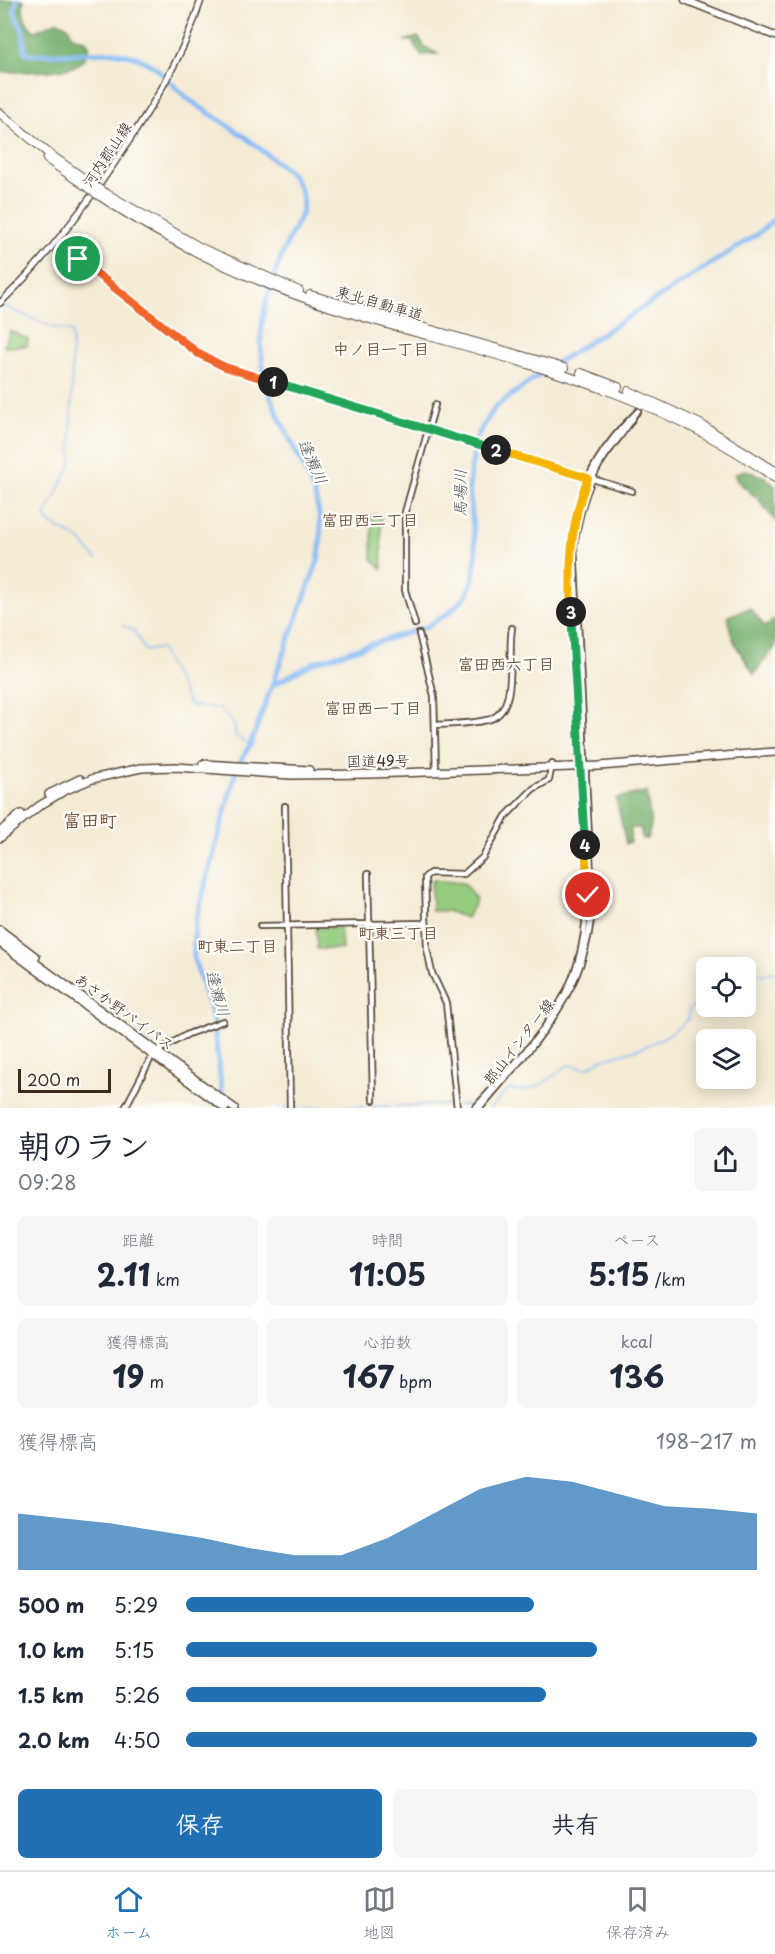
<!DOCTYPE html>
<html lang="ja">
<head>
<meta charset="utf-8">
<style>
	body { margin:0; font-family:"Playpen Sans","Klee One",sans-serif; background:#f6f6f7; color:#1f2937; height:100vh; display:flex; flex-direction:column; font-size:22px; white-space:nowrap }
	* { box-sizing:border-box; margin:0 }
	p { font-size:20px; color:#747a83 }
	.icon { flex:none; width:33px; height:33px; fill:none; stroke:currentColor; stroke-width:2; stroke-linecap:round; stroke-linejoin:round }
	.map { position:relative; height:1108px; overflow:hidden }
	.side { display:flex; flex-direction:column; background:#fff; flex:1 }
	.side>* { flex:none }
	.buttons { position:absolute; left:696px; top:957px; display:grid; gap:12px }
	.buttons a { display:grid; place-items:center; width:60px; height:60px; border-radius:9px; background:#fff; box-shadow:0 3px 15px #0003; font-size:30px }
	.scale { position:absolute; left:18px; bottom:15px; width:93px; box-sizing:border-box; padding-left:6px; border:3px solid #3b2a1e; border-top:0; font-size:16px; line-height:21px; white-space:nowrap; color:#3b2a1e; -webkit-text-stroke:4px #fdfcf7; paint-order:stroke }
	.pin { position:absolute; display:grid; place-items:center; width:51px; height:51px; color:#fff; margin:-26px; border:3px solid #fff; border-radius:50%; box-shadow:0 2px 6px #0007 }
	.km { position:absolute; width:30px; height:30px; margin:-15px; border-radius:50%; background:#222; color:#fff; font-size:16px; line-height:30px; text-align:center }
	.round { display:grid; place-items:center; flex:none; width:63px; height:63px; border-radius:9px; background:#f6f6f7 }
	.summary { display:flex; align-items:center; justify-content:space-between; height:102px; padding:0 18px }
	h1 { font-size:33px; font-weight:700; line-height:45px }
	.stats { display:grid; grid-template-columns:repeat(3,1fr); gap:9px; height:102px; padding:6px 18px }
	.stats div { display:grid; align-content:center; border-radius:9px; background:#f6f6f7; text-align:center }
	.stats b { font-size:30px; font-weight:700 }
	.stats small { font-size:16px; font-weight:400 }
	.stats p { font-size:16px }
	.chart { height:168px; padding:12px 18px }
	.chart p { display:flex; justify-content:space-between }
	.chart svg { width:100%; height:108px; margin-top:6px; fill:#1f6fb2; opacity:.7 }
	.primary-button { display:flex; gap:12px; margin-top:auto; padding:12px 18px }
	.primary-button a { flex:1; height:69px; border-radius:9px; background:#1f6fb2; color:#fff; font-size:24px; font-weight:700; line-height:69px; text-align:center }
	.primary-button a+a { background:#f6f6f7; color:#1f2937 }
	ul { padding:0 18px; list-style:none; font-size:20px }
	li { display:grid; grid-template-columns:96px 72px 1fr; align-items:center; height:45px }
	li i { height:15px; border-radius:8px; background:#1f6fb2 }
	.tab-bar { display:flex; justify-content:space-around; align-items:center; height:84px; border-top:2px solid #e0e1e3; background:#fff; font-size:16px; color:#747a83 }
	.tab-bar a { display:grid; justify-items:center; gap:3px }
	.tab-bar .current { color:#1f6fb2 }
	.map>svg:first-child { display:block }
	.green { fill:#94cd80; stroke:#687c4f; stroke-width:1.5 }
	.forest { fill:#77b06e; stroke:#596d46; stroke-width:1.5 }
	.lines { fill:none; stroke-linecap:round; stroke-linejoin:round }
	.stream { stroke:#85bbf5; stroke-width:1.5 }
	.river { stroke:#85bbf5; stroke-width:5 }
	.tertiary-casing { stroke:#574739; stroke-width:8 }
	.secondary-casing { stroke:#574739; stroke-width:8 }
	.primary-casing { stroke:#574739; stroke-width:9 }
	.trunk-casing { stroke:#574739; stroke-width:10 }
	.motorway-casing { stroke:#574739; stroke-width:10 }
	.tertiary { stroke:#fff; stroke-width:4.5 }
	.secondary { stroke:#fff; stroke-width:5 }
	.primary { stroke:#fff; stroke-width:6 }
	.trunk { stroke:#fff; stroke-width:7 }
	.motorway { stroke:#fff; stroke-width:8 }
	.motorway-bridge-casing { stroke:#574739; stroke-width:10; stroke-linecap:butt }
	.motorway-bridge { stroke:#fff; stroke-width:8 }
	.split-1-casing { stroke:#fff; stroke-width:12 }
	.split-2-casing { stroke:#fff; stroke-width:12 }
	.split-3-casing { stroke:#fff; stroke-width:12 }
	.split-4-casing { stroke:#fff; stroke-width:12 }
	.split-5-casing { stroke:#fff; stroke-width:12 }
	.split-1 { stroke:#f0652b; stroke-width:8 }
	.split-2 { stroke:#22a559; stroke-width:8 }
	.split-3 { stroke:#f5b400; stroke-width:8 }
	.split-4 { stroke:#22a559; stroke-width:8 }
	.split-5 { stroke:#f5b400; stroke-width:8 }
	.labels { text-anchor:middle; dominant-baseline:central; stroke-width:4.5; stroke-linejoin:round; paint-order:stroke }
	.street-label { font-size:15px; fill:#3b2a1e; stroke:#fdfcf7 }
	.neighbourhood-label { font-size:16px; font-weight:bold; fill:#70523d; stroke:#fdfcf7 }
	.water-label { font-size:16px; font-style:italic; fill:#51565e; stroke:#fdfcf7 }
	.quarter-label { font-size:18px; font-weight:bold; fill:#70523d; stroke:#fdfcf7 }
</style>
</head>
<body>
<div class="map">
<svg width="775" height="1108" viewBox="0 0 775 1108">
	<rect width="100%" height="100%" fill="#fdfcf7"/>
	<filter id="ink" filterUnits="userSpaceOnUse"><feTurbulence type="fractalNoise" baseFrequency=".0167" numOctaves="2"/><feDisplacementMap in="SourceGraphic" scale="12" xChannelSelector="R" yChannelSelector="G"/><feConvolveMatrix kernelMatrix="1 2 1 2 8 2 1 2 1" color-interpolation-filters="sRGB"/></filter>
	<filter id="wash" filterUnits="userSpaceOnUse"><feTurbulence type="fractalNoise" baseFrequency=".008" numOctaves="4" result="noise"/><feDisplacementMap in="SourceGraphic" scale="24" xChannelSelector="R" yChannelSelector="G"/><feGaussianBlur stdDeviation="1.35" result="paint"/><feColorMatrix in="noise" values="0 0 0 0 0 0 0 0 0 0 0 0 0 0 0 0 0 1.4 0 .05"/><feComposite in="paint" operator="in"/></filter>
	<g filter="url(#wash)">
		<rect width="100%" height="100%" fill="#f5ebd5"/>
		<!-- green -->
		<path class="green" d="M 10,331 L 28,339 L 27,346 L 4,347 Z
			M 372,515 L 381,516 L 382,569 L 372,559 Z
			M 433,880 L 464,883 L 476,900 L 467,918 L 447,911 L 432,911 L 431,883 Z
			M 340,927 L 342,949 L 317,949 L 316,928 Z"/>
		<!-- forest -->
		<path class="forest" d="M 0,0 L 24,0 C 21,12 25,24 35,31 L 58,21 L 68,26 L 72,36 L 85,40 L 89,45 C 88,52 84,62 77,65 C 61,73 19,72 0,72 Z
			M 418,37 L 425,47 L 438,54 L 421,55 L 412,41 L 404,41 Z
			M 745,470 L 765,477 L 775,486 L 775,521 L 759,500 L 736,480 L 736,473 Z
			M 750,608 L 765,627 L 775,619 L 775,647 L 754,674 C 741,652 730,643 728,616 Z
			M 647,792 L 651,826 L 647,839 L 642,839 L 641,828 L 631,828 L 630,842 L 626,844 L 616,798 Z"/>
		<g class="lines">
			<!-- stream -->
			<path class="stream" d="M 1,305 L 52,327 L 72,332 L 71,465 L 45,516 L 51,524 L 79,539 L 96,559
				M 123,626 L 134,630 L 145,651 L 160,648 L 189,703 L 192,706 L 219,708 L 235,726 L 235,735 L 250,745
				M 738,968 L 740,962 L 743,968
				M 746,971 L 756,975 L 775,972
				M 459,1105 L 475,1106
				M 283,1108 L 454,1105
				M 490,1108 L 509,1089 C 534,1096 550,1078 568,1065 C 575,1064 581,1069 586,1068 C 592,1067 597,1061 603,1059 C 633,1051 664,1043 688,1019 L 689,1009 L 700,1003 L 706,990"/>
			<!-- river -->
			<path class="river" d="M 17,0 L 14,12 L 23,30 L 25,52 L 32,55 L 114,52 L 136,57 L 155,67 L 188,99 L 245,137 L 289,172 C 296,180 302,190 303,201 C 304,215 294,227 289,239 C 275,271 260,308 261,344 C 262,360 263,378 269,393 C 290,451 332,494 318,561 L 250,745 L 237,767 L 196,919 L 194,936 L 194,959 L 213,1019 L 223,1101
				M 273,685 L 315,662 L 426,627 L 450,612 L 466,596 L 473,579 L 476,554 L 469,489 L 471,468 L 477,437 L 495,407 L 550,367 L 759,233 L 775,218"/>
		</g>
	</g>
	<g filter="url(#ink)">
		<g class="lines">
			<!-- tertiary casing -->
			<g class="tertiary-casing">
				<path id="tertiary" d="M 58,243 L 199,354 L 225,367 L 632,491
					M 415,624 L 405,590 L 405,512 L 435,405
					M 419,634 L 434,696 L 436,772
					M 435,725 C 452,724 470,724 487,720 C 520,713 507,654 512,628
					M 285,806 L 290,1108
					M 368,874 L 373,1100
					M 260,926 L 426,923
					M 161,1049 L 188,1034 L 223,1021
					M 125,1108 L 150,1060
					M 457,1108 L 446,1003 L 432,973 L 427,949 L 425,877 L 430,873 L 464,874 L 483,857 L 506,816 L 533,789 L 549,780 L 552,764
					M 475,1108 C 512,1066 560,1020 577,965 C 592,915 586,868 583,817 C 579,760 575,702 573,645 C 569,548 561,485 638,411
					M 480,1108 C 535,1042 593,988 592,895 L 574,545 C 579,517 585,489 600,464 C 610,448 623,434 633,418"/>
			</g>
			<!-- secondary casing -->
			<g class="secondary-casing">
				<path id="secondary" d="M 0,303 C 44,261 79,215 113,165 C 148,113 182,61 201,0"/>
			</g>
			<!-- primary casing -->
			<g class="primary-casing">
				<path id="primary" d="M 685,0 L 775,36"/>
			</g>
			<!-- trunk casing -->
			<g class="trunk-casing">
				<path id="trunk" d="M 203,764 L 309,770
					M 49,794 L 80,779
					M 2,830 L 21,814
					M 0,838 L 39,806 L 64,791 L 92,779 L 141,768 L 176,767 L 291,775 L 370,774 L 599,766 L 775,752
					M 0,930 L 36,957
					M 0,937 L 234,1108
					M 0,943 L 225,1108"/>
			</g>
			<!-- motorway casing -->
			<g class="motorway-casing">
				<path id="motorway" d="M 0,113 L 48,153 L 93,185
					M 47,159 L 90,189
					M 100,190 L 201,248 L 299,291
					M 97,194 C 170,243 250,281 334,308 C 488,357 641,380 775,478
					M 310,295 L 564,368
					M 581,373 L 618,387
					M 629,391 L 700,424 L 775,471"/>
			</g>
			<!-- tertiary -->
			<use href="#tertiary" class="tertiary"/>
			<!-- secondary -->
			<use href="#secondary" class="secondary"/>
			<!-- primary -->
			<use href="#primary" class="primary"/>
			<!-- trunk -->
			<use href="#trunk" class="trunk"/>
			<!-- motorway -->
			<use href="#motorway" class="motorway"/>
			<!-- motorway-bridge casing -->
			<g class="motorway-bridge-casing">
				<path id="motorway-bridge" d="M 93,185 L 100,190
					M 90,189 L 97,194"/>
			</g>
			<!-- motorway-bridge -->
			<use href="#motorway-bridge" class="motorway-bridge"/>
		</g>
	</g>
	<g class="lines" filter="url(#ink)">
		<!-- split-1 casing -->
		<g class="split-1-casing">
			<path id="split-1" d="M 78,259 L 199,354 L 225,367 L 273,382"/>
		</g>
		<!-- split-2 casing -->
		<g class="split-2-casing">
			<path id="split-2" d="M 273,382 L 496,450"/>
		</g>
		<!-- split-3 casing -->
		<g class="split-3-casing">
			<path id="split-3" d="M 496,450 L 588,478 C 570,523 569,564 571,612"/>
		</g>
		<!-- split-4 casing -->
		<g class="split-4-casing">
			<path id="split-4" d="M 571,612 L 585,845"/>
		</g>
		<!-- split-5 casing -->
		<g class="split-5-casing">
			<path id="split-5" d="M 585,845 L 588,895"/>
		</g>
		<!-- split-1 -->
		<use href="#split-1" class="split-1"/>
		<!-- split-2 -->
		<use href="#split-2" class="split-2"/>
		<!-- split-3 -->
		<use href="#split-3" class="split-3"/>
		<!-- split-4 -->
		<use href="#split-4" class="split-4"/>
		<!-- split-5 -->
		<use href="#split-5" class="split-5"/>
	</g>
	<g class="labels">
		<!-- street labels -->
		<g class="street-label">
			<text transform="translate(106 154) rotate(-56)">河内郡山線</text>
			<text transform="translate(380 302) rotate(16)">東北自動車道</text>
			<text transform="translate(378 760) rotate(-1)">国道49号</text>
			<text transform="translate(125 1011) rotate(36)">あさか野バイパス</text>
			<text transform="translate(518 1041) rotate(-52)">郡山インター線</text>
		</g>
		<!-- neighbourhood labels -->
		<g class="neighbourhood-label">
			<text x="381" y="348">中ノ目一丁目</text>
			<text x="370" y="519">富田西二丁目</text>
			<text x="506" y="663">富田西六丁目</text>
			<text x="373" y="707">富田西一丁目</text>
			<text x="398" y="932">町東三丁目</text>
			<text x="237" y="945">町東二丁目</text>
		</g>
		<!-- water labels -->
		<g class="water-label">
			<text transform="translate(314 461) rotate(66)">逢瀬川</text>
			<text transform="translate(459 493) rotate(-90)">馬場川</text>
			<text transform="translate(219 993) rotate(74)">逢瀬川</text>
		</g>
		<!-- quarter labels -->
		<g class="quarter-label">
			<text x="90" y="819">富田町</text>
		</g>
	</g>
</svg>
<div class="buttons">
<a><svg class="icon" aria-label="locate" viewBox="0 0 24 24"><circle cx="12" cy="12" r="6"/><path d="M12 2v4M12 18v4M2 12h4M18 12h4"/></svg></a>
<a><svg class="icon" aria-label="layers" viewBox="0 0 24 24"><path d="M12 4l9 5-9 5-9-5zM3 14l9 5 9-5"/></svg></a>
</div>
<div class="scale">200 m</div>
<div class="pin" style="left:78px;top:259px;background:#1e9e55"><svg class="icon" aria-label="arrive" viewBox="0 0 24 24"><path d="M6 21V4h12l-3 4 3 4H6"/></svg></div>
<div class="pin" style="left:588px;top:895px;background:#d93025"><svg class="icon" aria-label="check" viewBox="0 0 24 24"><path d="M5 12l5 5 9-10"/></svg></div>
<b class="km" style="left:273px;top:382px">1</b>
<b class="km" style="left:496px;top:450px">2</b>
<b class="km" style="left:571px;top:612px">3</b>
<b class="km" style="left:585px;top:845px">4</b>
</div>
<section class="side">
<div class="summary"><div><h1>朝のラン</h1><p>09:28</p></div><a class="round"><svg class="icon" aria-label="share" viewBox="0 0 24 24"><path d="M12 15V3M7 8l5-5 5 5M5 13v7h14v-7"/></svg></a></div>
<div class="stats">
<div><p>距離</p><b>2.11<small> km</small></b></div>
<div><p>時間</p><b>11:05</b></div>
<div><p>ペース</p><b>5:15<small> /km</small></b></div>
</div>
<div class="stats">
<div><p>獲得標高</p><b>19<small> m</small></b></div>
<div><p>心拍数</p><b>167<small> bpm</small></b></div>
<div><p>kcal</p><b>136</b></div>
</div>
<div class="chart"><p><span>獲得標高</span>198–217 m</p>
<svg viewBox="0 0 160 44" preserveAspectRatio="none"><path d="M0 44V21L10 23L20 25L30 28L40 31L50 35L60 38L70 38L80 31L90 21L100 11L110 6L120 8L130 13L140 18L150 19L160 21V44z"/></svg>
</div>
<ul>
<li><b>500 m</b>5:29<i style="width:61%"></i></li>
<li><b>1.0 km</b>5:15<i style="width:72%"></i></li>
<li><b>1.5 km</b>5:26<i style="width:63%"></i></li>
<li><b>2.0 km</b>4:50<i style="width:100%"></i></li>
</ul>
<div class="primary-button"><a>保存</a><a>共有</a></div>
</section>
<nav class="tab-bar">
<a class="current"><svg class="icon" aria-label="home" viewBox="0 0 24 24"><path d="M3 11l9-7 9 7M6 9v11h12V9"/></svg>ホーム</a>
<a><svg class="icon" aria-label="map" viewBox="0 0 24 24"><path d="M3 6l6-2 6 2 6-2v14l-6 2-6-2-6 2zM9 4v14M15 6v14"/></svg>地図</a>
<a><svg class="icon" aria-label="saved" viewBox="0 0 24 24"><path d="M7 4h10v16l-5-4-5 4z"/></svg>保存済み</a>
</nav>
</body>
</html>
